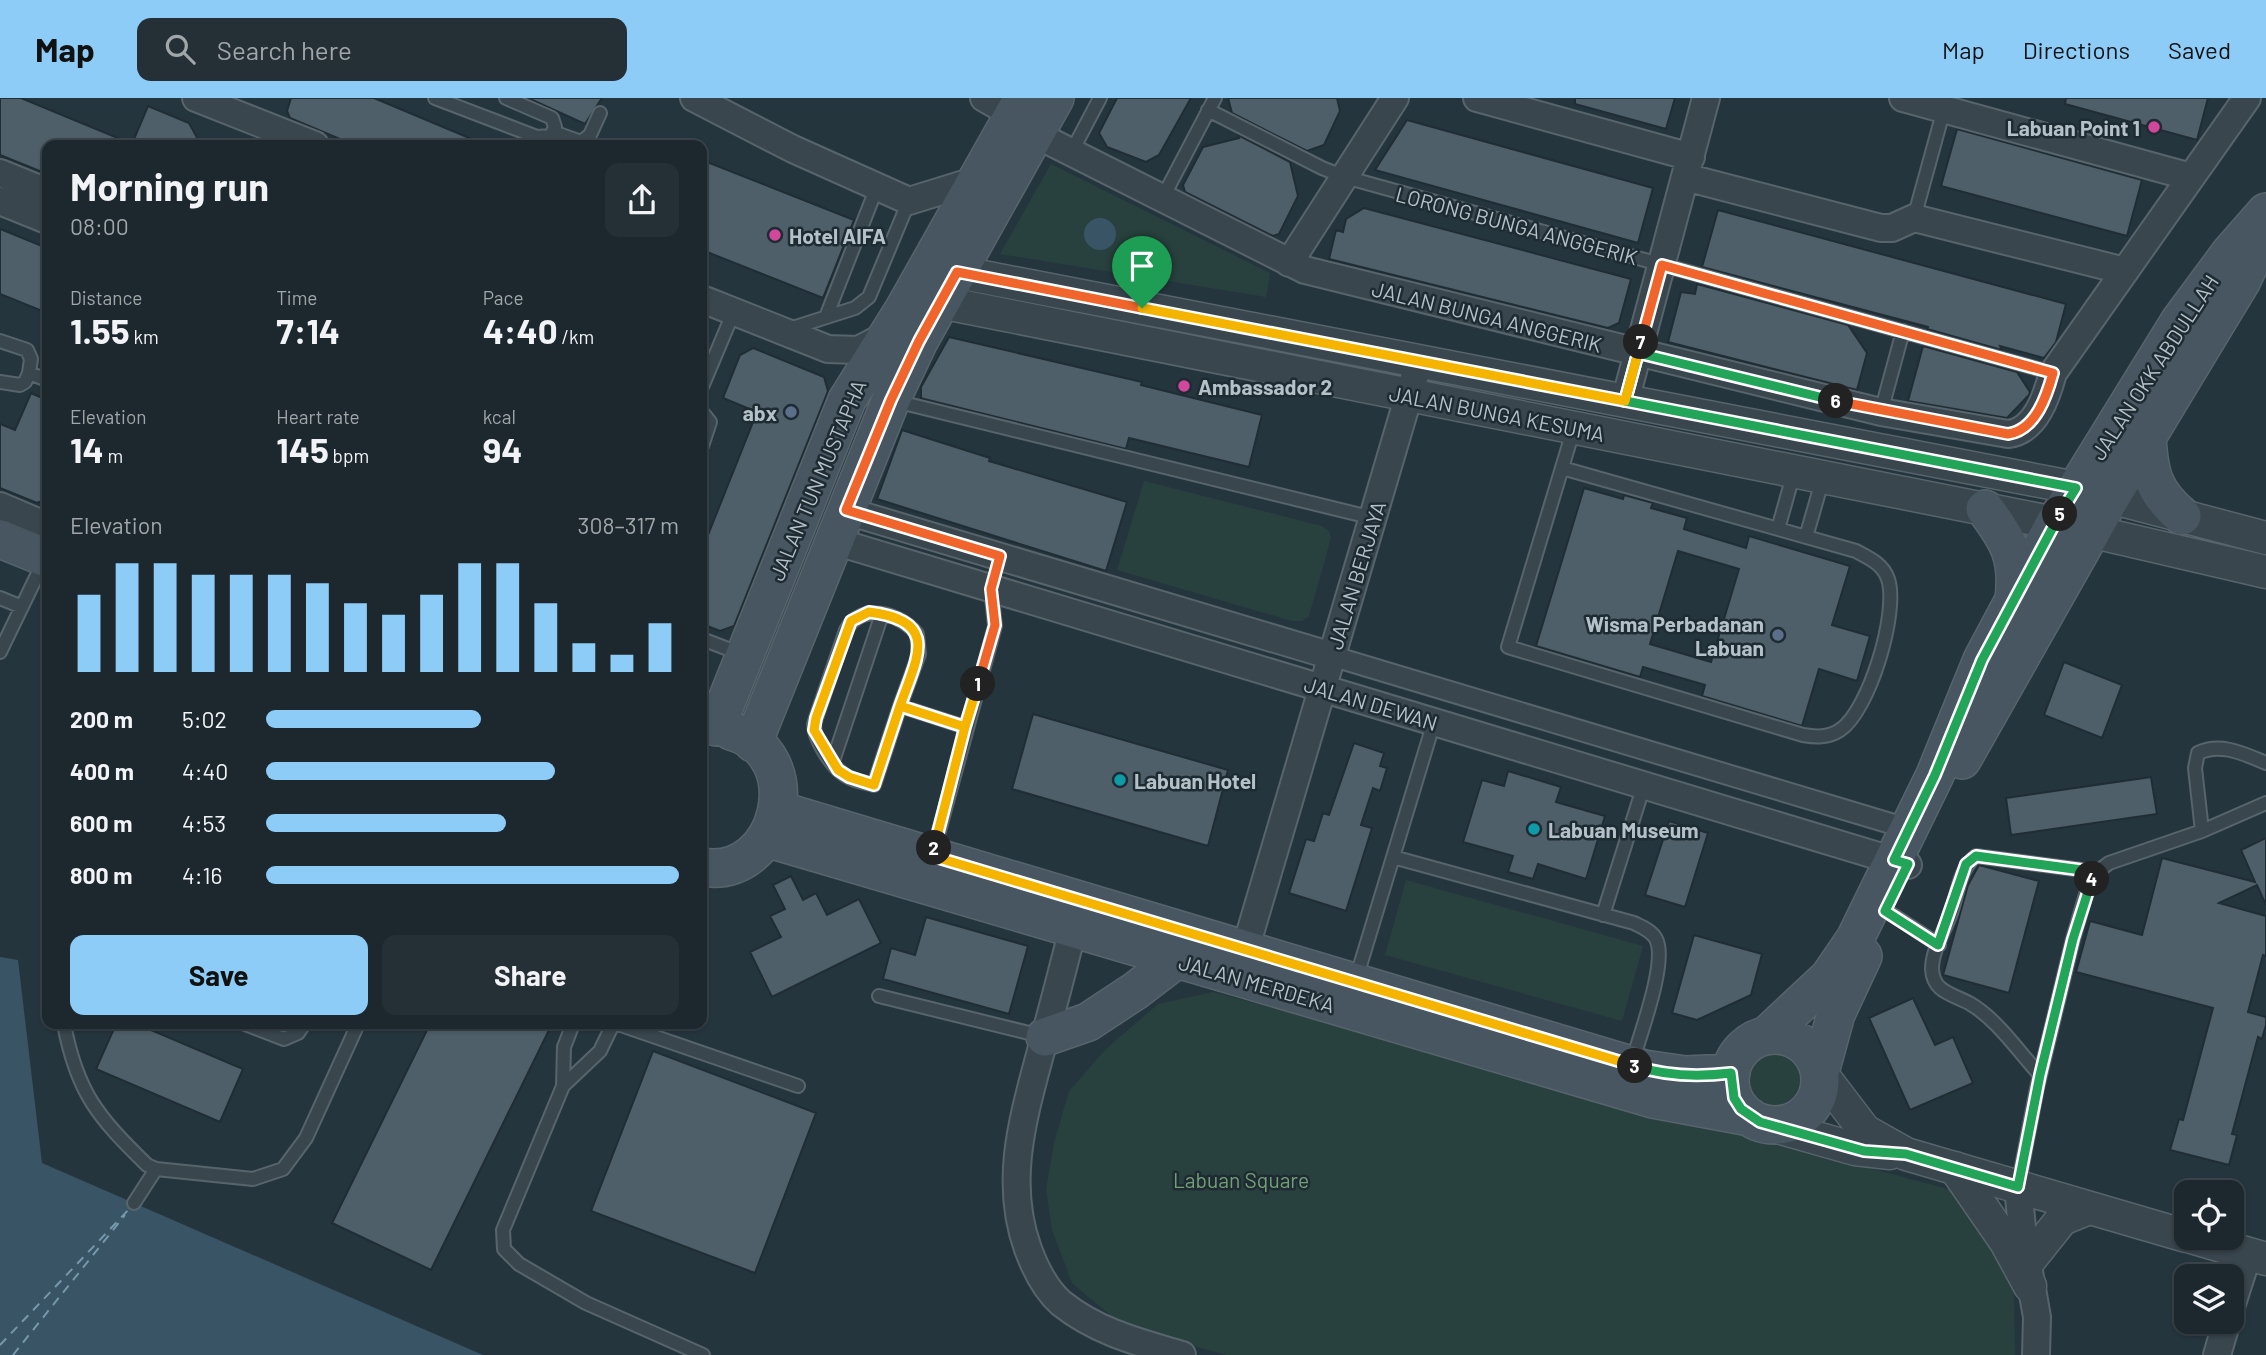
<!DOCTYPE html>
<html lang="en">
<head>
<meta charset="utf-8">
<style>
	body { margin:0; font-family:Barlow,sans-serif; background:#253036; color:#f1f3f6; height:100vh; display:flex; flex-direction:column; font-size:26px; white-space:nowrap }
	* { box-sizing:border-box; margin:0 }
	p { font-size:23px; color:#a0a6aa }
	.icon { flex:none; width:38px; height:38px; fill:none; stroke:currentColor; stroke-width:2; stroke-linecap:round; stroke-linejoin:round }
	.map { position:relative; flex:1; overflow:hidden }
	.panel { position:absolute; left:42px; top:42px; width:665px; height:889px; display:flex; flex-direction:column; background:#1c282e; border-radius:14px; box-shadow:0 2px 5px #0004,0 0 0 2px #3a444a }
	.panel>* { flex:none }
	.controls { position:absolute; left:2174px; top:1082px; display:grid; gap:14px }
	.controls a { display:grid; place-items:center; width:70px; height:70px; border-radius:14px; background:#1c282e; box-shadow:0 2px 5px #0004,0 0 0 2px #3a444a; font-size:35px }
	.pin { position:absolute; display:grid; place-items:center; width:60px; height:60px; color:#fff; margin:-72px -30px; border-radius:50% 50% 50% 0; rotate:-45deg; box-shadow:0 0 7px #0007 }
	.pin .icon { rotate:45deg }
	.km { position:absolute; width:35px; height:35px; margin:-18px; border-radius:50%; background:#222; color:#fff; font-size:19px; line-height:35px; text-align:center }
	.round { display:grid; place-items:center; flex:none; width:74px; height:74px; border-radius:14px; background:#253036 }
	.summary { display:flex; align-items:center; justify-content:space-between; height:119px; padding:0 28px }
	h1 { font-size:38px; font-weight:700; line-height:52px }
	.figures { display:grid; grid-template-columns:repeat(3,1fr); gap:10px; height:119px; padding:7px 28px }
	.figures div { display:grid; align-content:center }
	.figures b { font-size:35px; font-weight:700 }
	.figures small { font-size:19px; font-weight:400 }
	.figures p { font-size:19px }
	.chart { height:196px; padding:14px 28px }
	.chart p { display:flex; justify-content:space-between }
	.chart svg { width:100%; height:126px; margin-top:7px; stroke:#8cccf7; stroke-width:6 }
	.cta { display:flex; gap:14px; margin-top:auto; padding:14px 28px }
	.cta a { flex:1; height:80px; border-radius:14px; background:#8cccf7; color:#111; font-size:28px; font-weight:700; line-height:80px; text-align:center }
	.cta a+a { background:#253036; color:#f1f3f6 }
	ul { padding:0 28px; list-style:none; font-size:23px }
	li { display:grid; grid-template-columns:112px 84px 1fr; align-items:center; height:52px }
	li i { height:18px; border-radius:9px; background:#8cccf7 }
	header { display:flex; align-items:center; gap:42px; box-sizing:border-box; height:98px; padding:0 35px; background:#8cccf7; color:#111 }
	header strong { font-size:33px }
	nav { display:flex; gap:38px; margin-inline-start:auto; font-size:24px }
	.search { width:490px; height:63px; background:#253036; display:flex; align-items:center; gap:18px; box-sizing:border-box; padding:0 24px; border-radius:14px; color:#a0a6aa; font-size:26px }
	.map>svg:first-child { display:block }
	.green { fill:#28413e }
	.water { fill:#395465 }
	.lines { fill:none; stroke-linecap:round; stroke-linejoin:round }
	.ferry { stroke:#7598ab; stroke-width:2; stroke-dasharray:9 7; stroke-linecap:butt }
	.building { fill:#4e5f69; stroke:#202d35; stroke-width:2; fill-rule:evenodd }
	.service-casing { stroke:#57646c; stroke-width:16 }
	.pedestrian-casing { stroke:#57646c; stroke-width:23 }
	.minor-casing { stroke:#57646c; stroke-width:30 }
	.tertiary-casing { stroke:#57646c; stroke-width:35 }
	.secondary-casing { stroke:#57646c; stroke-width:40 }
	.service { stroke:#39464e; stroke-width:12 }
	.pedestrian { stroke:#39464e; stroke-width:19 }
	.minor { stroke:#39464e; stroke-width:26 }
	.tertiary { stroke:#39464e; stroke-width:32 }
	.secondary { stroke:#475661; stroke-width:37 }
	.split-1-casing { stroke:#fff; stroke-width:14 }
	.split-2-casing { stroke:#fff; stroke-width:14 }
	.split-3-casing { stroke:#fff; stroke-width:14 }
	.split-4-casing { stroke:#fff; stroke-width:14 }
	.split-5-casing { stroke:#fff; stroke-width:14 }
	.split-6-casing { stroke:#fff; stroke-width:14 }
	.split-7-casing { stroke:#fff; stroke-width:14 }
	.split-8-casing { stroke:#fff; stroke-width:14 }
	.split-1 { stroke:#f0652b; stroke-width:9 }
	.split-2 { stroke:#f5b400; stroke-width:9 }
	.split-3 { stroke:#f5b400; stroke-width:9 }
	.split-4 { stroke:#22a559; stroke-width:9 }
	.split-5 { stroke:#22a559; stroke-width:9 }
	.split-6 { stroke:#22a559; stroke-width:9 }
	.split-7 { stroke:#f0652b; stroke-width:9 }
	.split-8 { stroke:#f5b400; stroke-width:9 }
	.hotel-dot { fill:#d1479c; stroke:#1e2b33; stroke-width:2.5 }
	.service-dot { fill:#5c6f8a; stroke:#1e2b33; stroke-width:2.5 }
	.culture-dot { fill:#0f9aa8; stroke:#1e2b33; stroke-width:2.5 }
	.labels { text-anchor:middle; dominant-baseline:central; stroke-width:5; stroke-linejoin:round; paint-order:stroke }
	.poi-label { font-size:21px; font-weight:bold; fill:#b5c1c9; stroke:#1e2b33; text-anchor:start }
	.street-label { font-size:21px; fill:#b5c1c9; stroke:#1e2b33 }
	.park-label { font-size:21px; fill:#739f74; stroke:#1e2b33 }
</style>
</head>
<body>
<header>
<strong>Map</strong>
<div class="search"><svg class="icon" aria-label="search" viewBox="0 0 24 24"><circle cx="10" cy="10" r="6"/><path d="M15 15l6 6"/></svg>Search here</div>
<nav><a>Map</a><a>Directions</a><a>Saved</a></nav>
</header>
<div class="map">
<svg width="2266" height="1257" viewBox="0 0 2266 1257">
	<rect width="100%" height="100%" fill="#25353e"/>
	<!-- green -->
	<path class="green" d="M 1051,66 L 1270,175 L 1266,199 L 1000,156 Z
		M 1144,383 L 1322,428 L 1329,433 L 1331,440 L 1309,518 L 1302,523 L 1292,523 L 1117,472 Z
		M 1406,782 L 1643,848 L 1622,923 L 1385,857 Z
		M 1213,894 L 1955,1093 L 2013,1143 L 2015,1257 L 1226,1257 L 1123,1228 L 1072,1185 L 1052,1132 L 1046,1091 L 1054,1045 L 1069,993 L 1106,951 L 1158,906 Z
		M1746 981a27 27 0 1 1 54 0a27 27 0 1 1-54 0Z"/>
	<!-- water -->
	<path class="water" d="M1084 136a16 16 0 1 1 32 0a16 16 0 1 1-32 0Z
		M 0,859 L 18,862 L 42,1065 L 483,1257 L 0,1257 Z"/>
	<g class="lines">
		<!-- ferry -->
		<path class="ferry" d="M 0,1247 L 132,1108
			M 13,1257 L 125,1117"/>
	</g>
	<!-- building -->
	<path class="building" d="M 0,0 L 21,0 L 132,46 L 148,8 L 189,25 L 201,47 L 47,47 L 47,76 L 0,57 Z
		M 291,0 L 374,0 L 486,47 L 354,47 L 290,20 L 287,13 Z
		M 528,0 L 602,0 L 585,26 Z
		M 1117,0 L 1191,0 L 1159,57 L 1146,64 L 1107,49 L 1099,35 Z
		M 1228,0 L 1337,0 L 1340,13 L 1324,47 L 1307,53 L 1232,15 Z
		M 1575,0 L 1675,0 L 1666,31 L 1575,6 Z
		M 2066,0 L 2208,0 L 2197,42 L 2065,6 Z
		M 1407,22 L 1653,90 L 1638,145 L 1375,72 Z
		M 1957,31 L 2142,82 L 2127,138 L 1941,88 Z
		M 1238,37 L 1290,64 L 1298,98 L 1279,136 L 1273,138 L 1185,94 L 1183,87 L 1203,49 L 1239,40 Z
		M 702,62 L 854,122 L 823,200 L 702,152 Z
		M 1364,110 L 1631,181 L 1619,225 L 1608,230 L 1329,161 L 1336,132 L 1343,134 L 1346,121 Z
		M 1718,112 L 2066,206 L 2056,244 L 2044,260 L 2000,248 L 2002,252 L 1927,231 L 1928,229 L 1702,169 Z
		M 0,131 L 47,150 L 47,215 L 0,196 Z
		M 1697,186 L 1848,227 L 1867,255 L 1857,292 L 1668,244 L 1681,194 L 1695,196 Z
		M 949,239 L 1142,284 L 1141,287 L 1262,317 L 1249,369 L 1129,340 L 1126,351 L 924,301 L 921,300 L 921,289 Z
		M 1923,248 L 2017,274 L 2030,294 L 2029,297 L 2007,320 L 1908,303 Z
		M 753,250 L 824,279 L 828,293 L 734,528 L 720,533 L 702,526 L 702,452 L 757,314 L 723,300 L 740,257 Z
		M 31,295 L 47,302 L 47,401 L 37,405 L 0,390 L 0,326 L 15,332 Z
		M 902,332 L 990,360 L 989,363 L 1127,404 L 1106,473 L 877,401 Z
		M 1584,390 L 1623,401 L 1624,397 L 1653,405 L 1651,410 L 1687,420 L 1684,431 L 1746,450 L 1749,438 L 1850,468 L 1832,527 L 1870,538 L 1857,583 L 1819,571 L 1802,628 L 1702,598 L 1705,587 L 1643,569 L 1640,579 L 1536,548 ZM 1678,453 L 1739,471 L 1711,564 L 1650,546 Z
		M 2064,564 L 2122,587 L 2102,640 L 2044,617 Z
		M 1033,616 L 1228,672 L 1208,748 L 1012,691 Z
		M 1354,645 L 1384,655 L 1380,668 L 1387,670 L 1380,693 L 1373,690 L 1361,727 L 1372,730 L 1346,813 L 1289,795 L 1306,741 L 1314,743 L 1323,715 L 1329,717 Z
		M 1508,673 L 1561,689 L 1556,704 L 1605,718 L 1586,781 L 1538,766 L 1533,781 L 1508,774 L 1513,758 L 1463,744 L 1482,682 L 1504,688 Z
		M 2151,679 L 2157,716 L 2011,737 L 2006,700 Z
		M 1669,723 L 1708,735 L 1685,809 L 1645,797 Z
		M 2266,740 L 2266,807 L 2257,787 L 2219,805 L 2266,818 L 2266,858 L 2263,857 L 2248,914 L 2266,919 L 2266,927 L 2262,941 L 2258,939 L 2232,1036 L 2237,1037 L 2229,1067 L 2170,1052 L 2179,1021 L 2183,1022 L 2213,910 L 2076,874 L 2090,823 L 2142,837 L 2162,760 L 2255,784 L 2241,752 Z
		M 1979,767 L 2039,783 L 2009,895 L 1943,877 L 1968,787 Z
		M 791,778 L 803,802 L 816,795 L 827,817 L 859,801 L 881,845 L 772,899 L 750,854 L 781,839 L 770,818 L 785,811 L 773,787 Z
		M 926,819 L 1028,848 L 1009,916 L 883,881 L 891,850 L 915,857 Z
		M 1694,837 L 1762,856 L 1751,897 L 1697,922 L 1672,915 Z
		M 1913,900 L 1935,947 L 1953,939 L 1973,985 L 1910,1012 L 1869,920 Z
		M 116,926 L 137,926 L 243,971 L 220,1024 L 96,971 Z
		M 430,926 L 552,926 L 431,1172 L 332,1125 Z
		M 653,953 L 816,1015 L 755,1175 L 591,1113 Z"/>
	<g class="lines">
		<!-- service casing -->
		<g class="service-casing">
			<path id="service" d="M 435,0 L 537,39 L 551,38 L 555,29 L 552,20 L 506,0
				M 1208,12 L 1322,70 L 1345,79 L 2053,275
				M 553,34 L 581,44 L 590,37 L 600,15
				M 1071,55 L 1100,0
				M 1162,101 L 1215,0
				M 1914,120 L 1944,11
				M 826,219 L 877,89
				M 786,232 L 855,210 L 869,199 L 909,103
				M 0,243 L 27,252 L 31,261 L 29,275 L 47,282
				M 0,284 L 20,287 L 25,284 L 29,275
				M 702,289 L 734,213
				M 895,303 L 1373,420
				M 702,314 L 710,324 L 702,348
				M 1881,314 L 1903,233
				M 1562,370 L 1856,453 C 1869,460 1883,466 1888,481 C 1899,514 1869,613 1840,632 C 1828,640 1815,639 1803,637 L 1508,549 L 1574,330
				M 1778,431 L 1794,374
				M 1806,439 L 1823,380
				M 0,500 L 22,509
				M 702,541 L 741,556
				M 0,554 L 44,463
				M 900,608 L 874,687 C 863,684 850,682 842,675 C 830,666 814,641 814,626 L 846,532 C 861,504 900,515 917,536 L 919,556 L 900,608 L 965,629
				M 833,663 L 882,516
				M 2202,733 L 2195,670 L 2198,655 C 2221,644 2244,656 2266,665
				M 933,755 L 995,528 L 991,491
				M 1393,759 L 1634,825 C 1642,829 1652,833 1656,841 C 1668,864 1639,939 1632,965
				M 1885,812 L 1939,847
				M 1603,817 L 1644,687
				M 1356,881 L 1434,624
				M 879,898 L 1041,938
				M 64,926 C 77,995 98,1019 147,1067 L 156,1071 L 253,1081 L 283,1071 L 306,1040 L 358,926
				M 245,926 L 284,941 L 298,935 L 304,926
				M 573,926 L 564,949 L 563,988 L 503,1132 L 504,1151 L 519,1166 L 586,1205 L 703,1257
				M 618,926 L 798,988
				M 2040,977 C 2018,953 1997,921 1969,905 C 1952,896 1933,894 1932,871 C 1932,852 1945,832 1951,815 C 1958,795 1959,771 1976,758 L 2097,774
				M 563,988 L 600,953 L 613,926
				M 2018,1089 L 2037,990 L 2073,841 L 2089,786 L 2097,774 L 2109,765 L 2202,733 L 2266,705
				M 134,1105 L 156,1071"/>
		</g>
		<!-- pedestrian casing -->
		<g class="pedestrian-casing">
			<path id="pedestrian" d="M 1332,558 L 1909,731"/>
		</g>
		<!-- minor casing -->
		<g class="minor-casing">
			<path id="minor" d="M 196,0 L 315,47
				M 694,0 L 793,51 L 909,103 L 977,82
				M 984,0 L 1014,17
				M 1477,0 L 1691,59
				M 1903,0 L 2191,79
				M 1035,36 L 1305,172 L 1881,314 L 2008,336 C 2036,333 2047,297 2053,275 L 2247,0
				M 0,75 L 47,94
				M 1685,79 L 1881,130 L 1892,130 L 1914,120 L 2125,173
				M 0,103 L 47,122
				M 1289,165 L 1395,0
				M 702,201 L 828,251 L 858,252 L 887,237
				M 1625,303 L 1706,0
				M 0,408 L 47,428
				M 847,413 L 1332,558
				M 834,443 L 1908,767
				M 1073,831 C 1063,870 1053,909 1042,949 C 1024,1017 1003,1082 1028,1151 C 1035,1170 1045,1191 1061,1205 C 1097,1234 1138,1244 1182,1257
				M 1245,852 L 1419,263
				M 2018,1089 L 2023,1140 L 2037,1219 L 2036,1257
				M 2231,1209 L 2248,1156
				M 2217,1257 L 2227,1223"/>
		</g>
		<!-- tertiary casing -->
		<g class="tertiary-casing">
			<path id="tertiary" d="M 957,174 L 2076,390 L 2266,440
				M 940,204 L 2055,425 L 2266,474
				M 1820,974 L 1865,1033 L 1906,1056 L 2186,1138
				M 1771,1027 L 1855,1051 L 1890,1055
				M 1955,1070 L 2006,1144 L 2030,1188
				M 2191,1139 L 2266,1161
				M 2027,1165 L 2062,1121 L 2089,1110"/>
		</g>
		<!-- secondary casing -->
		<g class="secondary-casing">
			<path id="secondary" d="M 2147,338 C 2149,375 2153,394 2182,418
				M 1985,411 C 2009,443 2019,460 2014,501
				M 0,441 L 47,460
				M 716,629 L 847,302 L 904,211 L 1023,0
				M 753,645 L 891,302 L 919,243 L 1055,0
				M 1962,662 L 2111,399 L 2241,184 L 2264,136
				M 778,712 L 1644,971 L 1685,977 L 1731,975
				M 766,740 L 1653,1001 L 1750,1019
				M 702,769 C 780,783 812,656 731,633
				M1730 982a45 45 0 1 1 90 0a45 45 0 1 1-90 0Z
				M 1766,938 L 1829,879 L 1855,841 L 1935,677 L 1982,562 L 2055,425 L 2179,224 L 2230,155 L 2266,114
				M 1045,939 L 1088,924 L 1135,893 L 1177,861
				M 1820,974 L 1836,916 L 1863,858"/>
		</g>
		<!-- service -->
		<use href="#service" class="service"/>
		<!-- pedestrian -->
		<use href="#pedestrian" class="pedestrian"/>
		<!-- minor -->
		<use href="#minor" class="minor"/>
		<!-- tertiary -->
		<use href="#tertiary" class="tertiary"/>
		<!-- secondary -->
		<use href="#secondary" class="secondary"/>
	</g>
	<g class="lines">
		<!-- split-1 casing -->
		<g class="split-1-casing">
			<path id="split-1" d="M 978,586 L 995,527 L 991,491 L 1000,458 L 846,412 L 891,302 L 919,243 L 957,174 L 1142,210"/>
		</g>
		<!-- split-2 casing -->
		<g class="split-2-casing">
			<path id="split-2" d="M 934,750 L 965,629 L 900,608 C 917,559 941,523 869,514 L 851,523 L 816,620 L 814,632 L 838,672 L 849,679 L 874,687 L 900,608 L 965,629 L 978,586"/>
		</g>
		<!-- split-3 casing -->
		<g class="split-3-casing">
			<path id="split-3" d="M 934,750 L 932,758 L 1635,968"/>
		</g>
		<!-- split-4 casing -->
		<g class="split-4-casing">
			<path id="split-4" d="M 1635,968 C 1666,978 1699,979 1731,975 L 1734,1000 L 1741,1011 L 1760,1024 L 1864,1053 L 1906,1056 L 2018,1089 L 2040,977 L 2073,841 L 2092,781"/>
		</g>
		<!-- split-5 casing -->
		<g class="split-5-casing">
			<path id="split-5" d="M 2060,416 L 1982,562 L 1935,677 L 1894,762 L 1908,766 L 1885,813 L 1938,847 L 1966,766 L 1976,758 L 2097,774 L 2092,781"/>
		</g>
		<!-- split-6 casing -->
		<g class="split-6-casing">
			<path id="split-6" d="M 1836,303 L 1638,255 L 1625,303 L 2076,390 L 2060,416"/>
		</g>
		<!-- split-7 casing -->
		<g class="split-7-casing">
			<path id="split-7" d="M 1641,244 L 1662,167 L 2053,275 C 2047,297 2036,332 2008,336 L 1836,303"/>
		</g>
		<!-- split-8 casing -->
		<g class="split-8-casing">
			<path id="split-8" d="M 1142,210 L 1625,303 L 1641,244"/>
		</g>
		<!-- split-1 -->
		<use href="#split-1" class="split-1"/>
		<!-- split-2 -->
		<use href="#split-2" class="split-2"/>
		<!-- split-3 -->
		<use href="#split-3" class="split-3"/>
		<!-- split-4 -->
		<use href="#split-4" class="split-4"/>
		<!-- split-5 -->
		<use href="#split-5" class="split-5"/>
		<!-- split-6 -->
		<use href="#split-6" class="split-6"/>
		<!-- split-7 -->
		<use href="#split-7" class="split-7"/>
		<!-- split-8 -->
		<use href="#split-8" class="split-8"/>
	</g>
	<!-- markers -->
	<g class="hotel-dot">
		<circle cx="2154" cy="29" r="7"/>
		<circle cx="775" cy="137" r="7"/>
		<circle cx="1184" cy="288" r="7"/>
	</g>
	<g class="service-dot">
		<circle cx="791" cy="314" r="7"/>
		<circle cx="1778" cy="537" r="7"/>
	</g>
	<g class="culture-dot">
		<circle cx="1120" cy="682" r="7"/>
		<circle cx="1534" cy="731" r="7"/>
	</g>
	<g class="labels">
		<!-- poi labels -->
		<g class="poi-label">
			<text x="2140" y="29" text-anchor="end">Labuan Point 1</text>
			<text x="789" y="137">Hotel AIFA</text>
			<text x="1198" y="288">Ambassador 2</text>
			<text x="777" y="314" text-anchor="end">abx</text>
			<text x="1764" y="525" text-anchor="end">Wisma Perbadanan<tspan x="1764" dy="24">Labuan</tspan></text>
			<text x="1134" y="682">Labuan Hotel</text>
			<text x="1548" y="731">Labuan Museum</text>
		</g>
		<!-- street labels -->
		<g class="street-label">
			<text transform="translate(1517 127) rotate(15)">LORONG BUNGA ANGGERIK</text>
			<text transform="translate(1487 218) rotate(14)">JALAN BUNGA ANGGERIK</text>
			<text transform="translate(2154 269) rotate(-57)">JALAN OKK ABDULLAH</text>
			<text transform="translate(1497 315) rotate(11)">JALAN BUNGA KESUMA</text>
			<text transform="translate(817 382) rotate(-67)">JALAN TUN MUSTAPHA</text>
			<text transform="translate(1356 477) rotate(-73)">JALAN BERJAYA</text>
			<text transform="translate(1371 605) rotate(17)">JALAN DEWAN</text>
			<text transform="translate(1257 885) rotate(16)">JALAN MERDEKA</text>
		</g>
		<!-- park labels -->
		<g class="park-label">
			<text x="1241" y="1081">Labuan Square</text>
		</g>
	</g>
</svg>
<div class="controls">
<a><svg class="icon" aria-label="locate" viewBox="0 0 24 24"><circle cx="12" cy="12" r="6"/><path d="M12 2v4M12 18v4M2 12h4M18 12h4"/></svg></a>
<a><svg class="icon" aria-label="layers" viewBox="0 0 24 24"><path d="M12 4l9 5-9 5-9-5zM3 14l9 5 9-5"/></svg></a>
</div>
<div class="pin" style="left:1142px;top:210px;background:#1e9e55"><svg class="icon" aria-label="arrive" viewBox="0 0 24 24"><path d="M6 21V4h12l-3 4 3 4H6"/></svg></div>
<b class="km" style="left:978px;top:586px">1</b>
<b class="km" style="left:934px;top:750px">2</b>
<b class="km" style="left:1635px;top:968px">3</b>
<b class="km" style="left:2092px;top:781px">4</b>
<b class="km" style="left:2060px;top:416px">5</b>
<b class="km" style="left:1836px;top:303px">6</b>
<b class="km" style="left:1641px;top:244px">7</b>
<section class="panel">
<div class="summary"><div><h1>Morning run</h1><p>08:00</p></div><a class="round"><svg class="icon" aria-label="share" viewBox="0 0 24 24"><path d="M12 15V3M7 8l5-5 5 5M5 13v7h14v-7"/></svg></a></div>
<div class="figures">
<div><p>Distance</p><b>1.55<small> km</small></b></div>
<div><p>Time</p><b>7:14</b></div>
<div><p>Pace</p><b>4:40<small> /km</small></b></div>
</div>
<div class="figures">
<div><p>Elevation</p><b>14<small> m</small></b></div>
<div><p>Heart rate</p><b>145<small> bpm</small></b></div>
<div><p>kcal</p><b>94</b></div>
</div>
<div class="chart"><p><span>Elevation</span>308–317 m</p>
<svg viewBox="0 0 160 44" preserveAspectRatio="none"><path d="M5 44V17M15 44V6M25 44V6M35 44V10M45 44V10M55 44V10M65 44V13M75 44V20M85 44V24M95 44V17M105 44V6M115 44V6M125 44V20M135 44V34M145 44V38M155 44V27"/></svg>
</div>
<ul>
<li><b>200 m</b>5:02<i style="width:52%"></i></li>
<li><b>400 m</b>4:40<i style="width:70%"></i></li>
<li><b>600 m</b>4:53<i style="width:58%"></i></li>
<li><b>800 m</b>4:16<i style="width:100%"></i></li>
</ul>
<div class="cta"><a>Save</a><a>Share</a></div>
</section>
</div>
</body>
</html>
